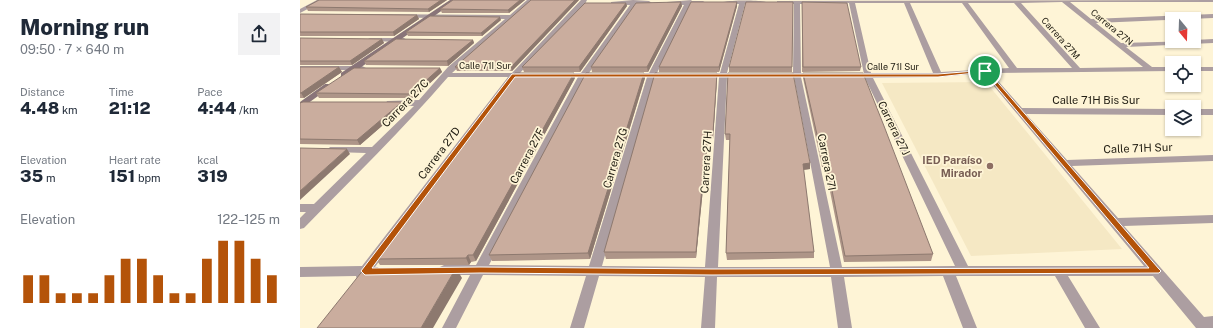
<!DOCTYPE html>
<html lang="en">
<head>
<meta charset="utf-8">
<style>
	body { margin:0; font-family:"Public Sans",sans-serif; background:#f2f2f3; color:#1f2937; height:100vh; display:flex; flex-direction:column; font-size:15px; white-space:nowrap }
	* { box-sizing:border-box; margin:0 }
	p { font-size:13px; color:#747a83 }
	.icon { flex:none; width:22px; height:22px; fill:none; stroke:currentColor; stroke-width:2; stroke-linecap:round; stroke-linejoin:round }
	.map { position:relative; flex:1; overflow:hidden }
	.side { display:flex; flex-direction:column; background:#fff; width:300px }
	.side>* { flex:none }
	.needle { width:26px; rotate:161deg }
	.fabs { position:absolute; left:865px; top:12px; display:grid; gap:8px }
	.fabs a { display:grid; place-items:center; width:36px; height:36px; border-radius:0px; background:#fff; box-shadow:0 1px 3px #0004; font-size:20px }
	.pin { position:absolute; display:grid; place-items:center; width:34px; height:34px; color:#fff; margin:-17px; border:2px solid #fff; border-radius:50%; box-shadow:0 1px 4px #0007 }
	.round { display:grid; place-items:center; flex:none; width:42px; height:42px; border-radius:0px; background:#f2f2f3 }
	.overview { display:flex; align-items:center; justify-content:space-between; height:68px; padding:0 20px }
	h1 { font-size:22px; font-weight:800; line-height:30px }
	.stats { display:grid; grid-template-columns:repeat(3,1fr); gap:6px; height:68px; padding:4px 20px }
	.stats div { display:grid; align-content:center }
	.stats b { font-size:17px; font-weight:800 }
	.stats small { font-size:11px; font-weight:400 }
	.stats p { font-size:11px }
	.chart { height:112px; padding:8px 20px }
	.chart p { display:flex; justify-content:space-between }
	.chart svg { width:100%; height:72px; margin-top:4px; stroke:#b45309; stroke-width:6 }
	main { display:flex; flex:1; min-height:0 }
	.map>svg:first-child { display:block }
	.built { fill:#f5e8c4 }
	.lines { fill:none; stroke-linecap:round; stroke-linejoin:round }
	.street { fill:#ac9ea1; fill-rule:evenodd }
	.secondary { fill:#897479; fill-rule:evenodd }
	.wall { fill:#ae9588 }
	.shaded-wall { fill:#8d796f }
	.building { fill:#caad9e; stroke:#8d796f }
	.route { fill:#b45309; stroke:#fff; fill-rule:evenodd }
	.education-dot { fill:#8d6e63; stroke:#fef4d6; stroke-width:1.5 }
	.labels { text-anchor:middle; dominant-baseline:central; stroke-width:3.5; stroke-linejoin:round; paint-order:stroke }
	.far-street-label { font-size:9px; fill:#252116; stroke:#fef4d6 }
	.street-label { font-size:11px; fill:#252116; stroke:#fef4d6 }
	.education-label { font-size:11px; font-weight:bold; fill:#785e54; stroke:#fef4d6; text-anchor:end }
</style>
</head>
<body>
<main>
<section class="side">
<div class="overview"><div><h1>Morning run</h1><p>09:50 · 7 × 640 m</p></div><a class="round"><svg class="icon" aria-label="share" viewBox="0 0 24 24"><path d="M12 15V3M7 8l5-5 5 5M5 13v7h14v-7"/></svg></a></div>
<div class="stats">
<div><p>Distance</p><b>4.48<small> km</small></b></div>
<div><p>Time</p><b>21:12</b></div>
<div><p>Pace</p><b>4:44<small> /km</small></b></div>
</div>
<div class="stats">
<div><p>Elevation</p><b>35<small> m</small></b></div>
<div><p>Heart rate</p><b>151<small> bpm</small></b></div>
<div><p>kcal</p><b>319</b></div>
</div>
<div class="chart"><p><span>Elevation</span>122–125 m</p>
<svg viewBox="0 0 160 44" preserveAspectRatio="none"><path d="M5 44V27M15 44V27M25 44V38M35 44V38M45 44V38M55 44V27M65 44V17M75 44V17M85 44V27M95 44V38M105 44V38M115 44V17M125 44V6M135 44V6M145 44V17M155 44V27"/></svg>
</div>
</section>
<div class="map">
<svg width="913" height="328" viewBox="0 0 913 328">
	<rect width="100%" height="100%" fill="#fef4d6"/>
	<!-- built -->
	<path class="built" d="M 686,82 L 822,249 L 671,256 L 582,83 Z"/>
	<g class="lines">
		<!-- street -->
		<path class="street" d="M 17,0 L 25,0 L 0,13 L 0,9 Z
			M 227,0 L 234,0 L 152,73 L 212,73 L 281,0 L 287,0 L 285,4 L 220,73 L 230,73 L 230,77 L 216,77 L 75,267 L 78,267 L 80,271 L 78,275 L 68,276 L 62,280 L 57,279 L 56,276 L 0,277 L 0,267 L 62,266 L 208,77 L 148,77 C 102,130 53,178 4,228 L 0,229 L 0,218 L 6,212 L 0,212 L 0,204 L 14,204 L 66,153 L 33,152 L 28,149 L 30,147 L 72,147 L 114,106 L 90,106 L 87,105 L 86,103 L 87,101 L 119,100 L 148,67 L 205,19 L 64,17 L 62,16 L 62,14 L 210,15 Z
			M 333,0 L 349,1 L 352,3 L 349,5 L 336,5 L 289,73 L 299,73 L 303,75 L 299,77 L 286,77 L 189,265 L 289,266 L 347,77 L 331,77 L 327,75 L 331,73 L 349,73 L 384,5 L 369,5 L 367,4 L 367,2 L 392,0 L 391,1 L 403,1 L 406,3 L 403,5 L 390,5 L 357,73 L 369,73 L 373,75 L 369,77 L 355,77 L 302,266 L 405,267 L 419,77 L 405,77 L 401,75 L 405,73 L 420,73 L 439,4 L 425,5 L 423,4 L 423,2 C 432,0 459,0 466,2 L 463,4 L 445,4 L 427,73 L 441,73 L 445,75 L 441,77 L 427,77 L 418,267 L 530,267 L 494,77 L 481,77 L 477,75 L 481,73 L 493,73 L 494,4 L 479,4 L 477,3 L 477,1 L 913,0 L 913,2 L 770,2 L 791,19 L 913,14 L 913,18 L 796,23 L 821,43 L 894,41 L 894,40 L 913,39 L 913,43 L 826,47 L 852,67 L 872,67 L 872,71 L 691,73 L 722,108 L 872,109 L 872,115 L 726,114 L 767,160 L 913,155 L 913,161 L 772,166 L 818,218 L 913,215 L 913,223 L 824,226 L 904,317 L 913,316 L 913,328 L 896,328 L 853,276 L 768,276 L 800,328 L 785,328 L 755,276 L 656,276 L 677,328 L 663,328 L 643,276 L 544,277 L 552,328 L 538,328 L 531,277 L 417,277 L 415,328 L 401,328 L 405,277 L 299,276 L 284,328 L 270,328 L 286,276 L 183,275 L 156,328 L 142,328 L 170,275 L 144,275 L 140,273 L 138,270 L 140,267 L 144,265 L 176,265 L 278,77 L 261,77 L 257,75 L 261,73 L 281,73 L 330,5 L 313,5 L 311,4 L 311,2 ZM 762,2 L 843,67 L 780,68 L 721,3 ZM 549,3 L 564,74 L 551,74 L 547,76 L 551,78 L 565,78 L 655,266 L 542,267 L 501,77 L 517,77 L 521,75 L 517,73 L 501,73 L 500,4 ZM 555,3 L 604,3 L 633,73 L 571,73 ZM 610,3 L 662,3 L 709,68 L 641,72 ZM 668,3 L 714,3 L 772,68 L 717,68 ZM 683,73 L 844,266 L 668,266 L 573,78 L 638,77 Z
			M 70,38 L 104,38 L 107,40 L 104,42 L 68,41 L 68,39 Z
			M 0,66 L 62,66 L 66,68 L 62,70 L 0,70 Z
			M 894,67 L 913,67 L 913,71 L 894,71 Z
			M 894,109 L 913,109 L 913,115 L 894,115 Z"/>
		<!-- secondary -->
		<path class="secondary" d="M 150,0 L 157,0 L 47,77 L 41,77 L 41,73 Z
			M 25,84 L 28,84 L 32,86 L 0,109 L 0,102 Z"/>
	</g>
	<!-- wall -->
	<path class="wall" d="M 19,0 L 147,0 L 129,12 L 8,11 L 6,7 Z
		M 153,0 L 225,0 L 209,13 L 142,13 L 140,9 Z
		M 231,0 L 279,0 L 212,71 L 157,71 L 155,67 Z
		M 381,2 L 382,6 L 348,72 L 292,72 L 291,67 Z
		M 437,2 L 437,6 L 419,72 L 359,72 L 359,67 Z
		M 493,2 L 492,72 L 429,72 L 429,67 Z
		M 326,3 L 327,6 L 280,72 L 224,72 L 222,67 Z
		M 502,6 L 561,67 L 560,71 L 502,72 Z
		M 0,14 L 117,15 L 119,19 L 94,36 L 0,36 Z
		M 201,20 L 182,36 L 108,36 L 106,32 Z
		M 0,38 L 82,39 L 84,43 L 52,65 L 0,65 Z
		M 173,40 L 174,43 L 148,66 L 66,65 L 64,61 Z
		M 0,67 L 39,67 L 42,72 L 4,98 L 0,98 Z
		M 140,68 L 142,72 L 114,98 L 19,98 L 16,93 Z
		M 344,73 L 345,78 L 290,259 L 192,261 L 189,255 Z
		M 428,73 L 510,163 L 510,169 L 503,170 L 514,252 L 514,258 L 427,260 L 426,253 L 430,140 L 426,140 L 425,134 Z
		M 503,73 L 633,254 L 631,261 L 544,262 L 525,166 L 522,167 L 503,78 Z
		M 275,78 L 176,261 L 171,262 L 169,265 L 80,265 L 76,259 Z
		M 417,78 L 413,139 L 408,139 L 396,258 L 306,259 L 304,252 Z
		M 0,103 L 105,106 L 60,145 L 0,144 Z"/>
	<!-- shaded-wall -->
	<path class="shaded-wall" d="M 141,0 L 147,0 L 129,12 L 128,9 Z
		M 220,0 L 225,0 L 209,13 L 208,10 Z
		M 275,0 L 279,0 L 212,71 L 211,67 Z
		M 381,2 L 382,6 L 348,72 L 347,67 Z
		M 437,2 L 437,6 L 419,72 L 419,67 Z
		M 326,3 L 327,6 L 280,72 L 279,67 Z
		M 117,15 L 119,19 L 94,36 L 93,32 Z
		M 200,17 L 201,20 L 182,36 L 181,33 Z
		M 82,39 L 84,43 L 52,65 L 50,61 Z
		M 173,40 L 174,43 L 148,66 L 147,61 Z
		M 39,67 L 42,72 L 4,98 L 1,93 Z
		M 140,68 L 142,72 L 114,98 L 111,94 Z
		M 274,73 L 275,78 L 176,261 L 173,255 Z
		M 344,73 L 345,78 L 290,259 L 288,253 Z
		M 417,73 L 417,78 L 413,139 L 413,133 Z
		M 102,102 L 105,106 L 60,145 L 57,140 Z
		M 407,133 L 408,139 L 396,258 L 396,252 Z
		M 47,149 L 50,154 L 0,200 L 0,191 Z
		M 526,160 L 525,166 L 522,167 L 523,161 Z
		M 510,163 L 510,169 L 502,170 L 503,164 Z
		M 168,255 L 171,262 L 169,265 L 166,258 Z
		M 156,268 L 162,278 L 133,328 L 121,328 Z"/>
	<!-- building -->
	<path class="building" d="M 19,0 L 141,0 L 128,9 L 6,7 Z
		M 153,0 L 220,0 L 208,10 L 140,9 Z
		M 231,0 L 275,0 L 211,67 L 155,67 Z
		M 381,2 L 347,67 L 291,67 L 336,3 Z
		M 391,2 L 437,2 L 419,67 L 359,67 Z
		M 446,2 L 493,2 L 492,67 L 429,67 Z
		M 502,2 L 547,3 L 561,67 L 503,67 Z
		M 285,3 L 326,3 L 279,67 L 222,67 Z
		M 0,14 L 117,15 L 93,32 L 0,32 Z
		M 130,16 L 200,17 L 181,33 L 106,32 Z
		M 0,38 L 82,39 L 50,61 L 0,61 Z
		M 96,39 L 173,40 L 147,61 L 64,61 Z
		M 0,67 L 39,67 L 1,93 L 0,93 Z
		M 54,68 L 140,68 L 111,94 L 16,93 Z
		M 215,73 L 274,73 L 173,255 L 168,255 L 166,258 L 76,259 Z
		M 286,73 L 344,73 L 288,253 L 189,255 Z
		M 355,73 L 417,73 L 413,133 L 407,133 L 396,252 L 304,252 Z
		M 428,73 L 493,73 L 510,163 L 503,164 L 514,252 L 426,253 L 430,134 L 425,134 Z
		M 503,73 L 563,73 L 584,126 L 633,254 L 545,256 L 526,160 L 523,161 Z
		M 3,102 L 102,102 L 57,140 L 0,139 L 0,103 Z
		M 0,148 L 47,149 L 0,191 Z
		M 156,268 L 121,328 L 17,328 L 64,269 Z"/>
	<!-- route -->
	<path class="route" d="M 687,70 L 859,269 L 861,271 L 859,273 L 412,275 L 180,273 L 65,275 L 61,271 L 212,74 L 638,74 ZM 684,72 L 849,268 L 412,269 L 180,267 L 72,268 L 215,77 L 638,77 Z"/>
	<!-- markers -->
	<circle class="education-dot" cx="690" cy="166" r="4"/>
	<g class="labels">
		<!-- far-street labels -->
		<g class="far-street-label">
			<text transform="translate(812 27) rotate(39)">Carrera 27N</text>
			<text transform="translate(761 38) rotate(48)">Carrera 27M</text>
			<text x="185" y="65">Calle 71I Sur</text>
			<text x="593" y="66">Calle 71I Sur</text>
		</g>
		<!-- street labels -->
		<g class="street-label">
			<text x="796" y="100">Calle 71H Bis Sur</text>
			<text transform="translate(105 103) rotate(-46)">Carrera 27C</text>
			<text transform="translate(594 128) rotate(64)">Carrera 27J</text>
			<text transform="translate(838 148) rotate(-2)">Calle 71H Sur</text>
			<text transform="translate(139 153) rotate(-53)">Carrera 27D</text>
			<text transform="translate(227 156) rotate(-62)">Carrera 27F</text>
			<text transform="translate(315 158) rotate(-74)">Carrera 27G</text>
			<text transform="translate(406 162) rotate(-87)">Carrera 27H</text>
			<text transform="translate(527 162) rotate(79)">Carrera 27I</text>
		</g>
		<!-- education labels -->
		<g class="education-label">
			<text x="682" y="160">IED Paraíso<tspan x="682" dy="13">Mirador</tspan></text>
		</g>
	</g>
</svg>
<div class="fabs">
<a><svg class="needle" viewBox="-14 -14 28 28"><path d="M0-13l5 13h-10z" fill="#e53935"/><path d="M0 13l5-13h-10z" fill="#747a83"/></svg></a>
<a><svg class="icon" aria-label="locate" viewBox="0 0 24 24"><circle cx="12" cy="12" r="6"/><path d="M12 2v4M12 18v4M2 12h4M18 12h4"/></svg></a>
<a><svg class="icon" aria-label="layers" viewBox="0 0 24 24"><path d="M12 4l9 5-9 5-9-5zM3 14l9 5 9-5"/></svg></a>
</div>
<div class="pin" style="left:685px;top:71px;background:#1e9e55"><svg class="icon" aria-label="arrive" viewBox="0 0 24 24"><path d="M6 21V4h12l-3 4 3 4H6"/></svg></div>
</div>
</main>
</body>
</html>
